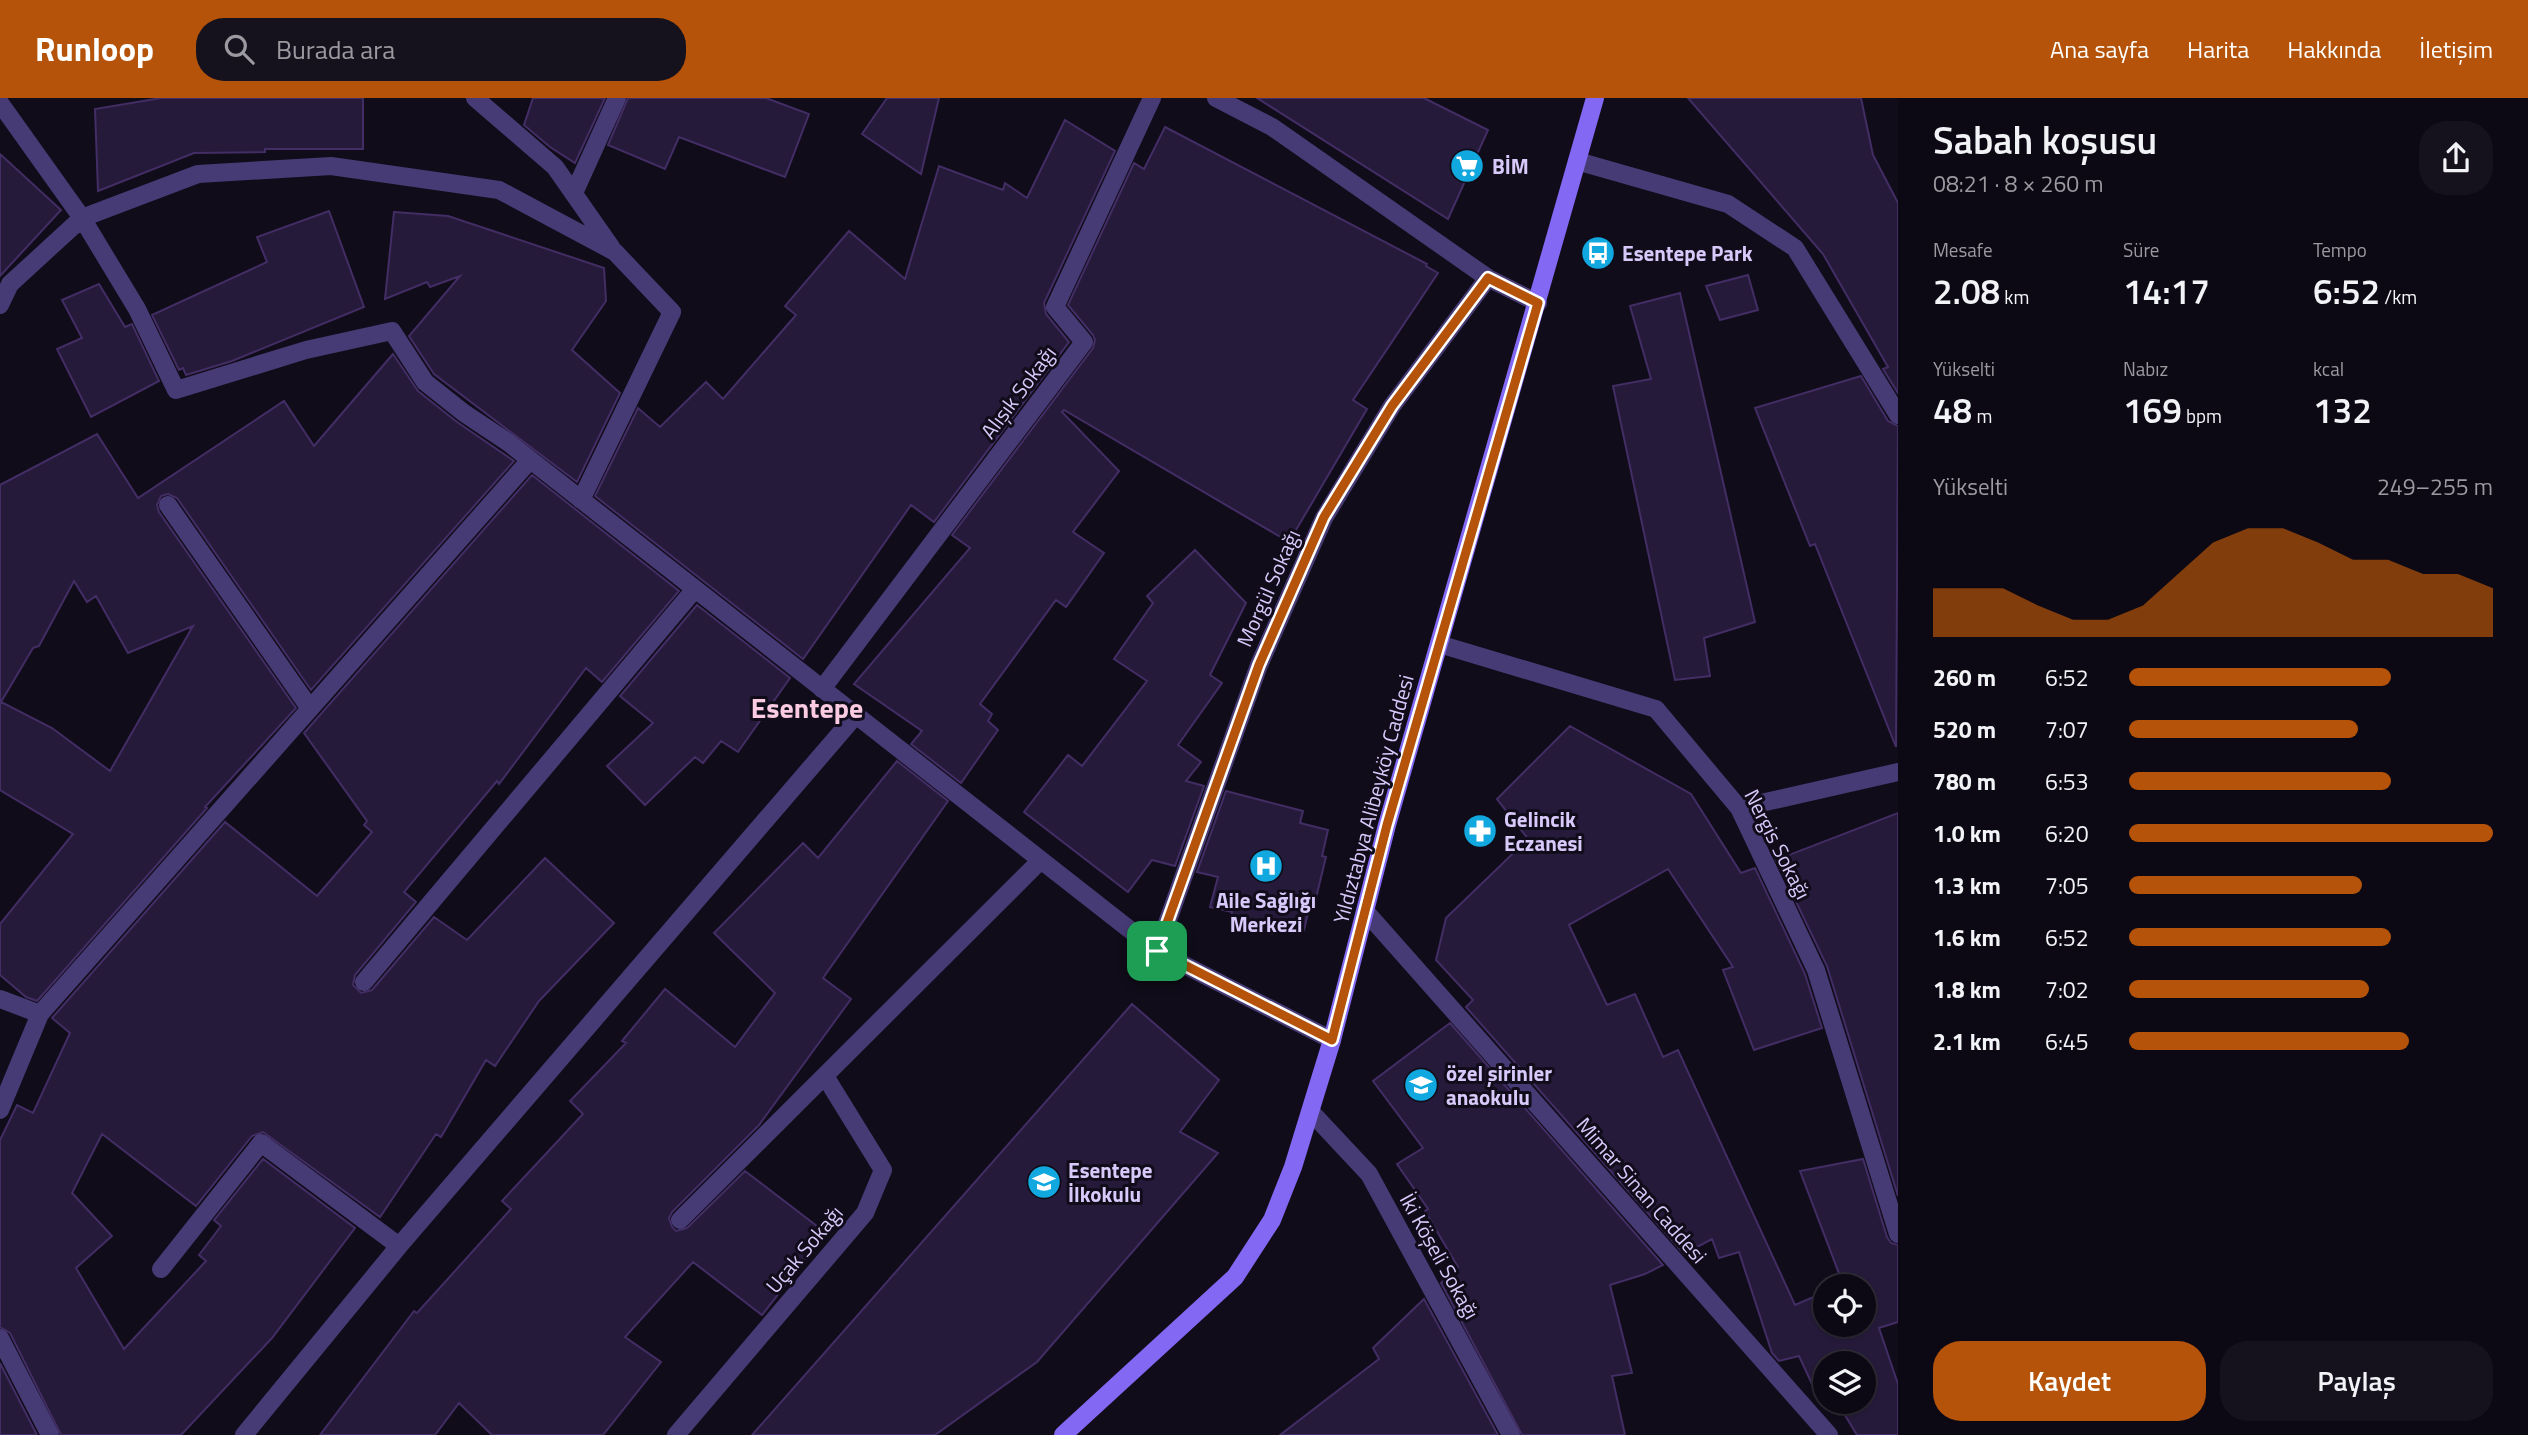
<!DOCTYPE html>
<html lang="tr">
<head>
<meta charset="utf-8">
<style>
	body { margin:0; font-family:"Titillium Web",sans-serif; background:#16121d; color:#f1f3f6; height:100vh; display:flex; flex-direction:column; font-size:26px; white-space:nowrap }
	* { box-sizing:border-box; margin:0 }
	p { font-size:23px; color:#9a9aa0 }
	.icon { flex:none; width:38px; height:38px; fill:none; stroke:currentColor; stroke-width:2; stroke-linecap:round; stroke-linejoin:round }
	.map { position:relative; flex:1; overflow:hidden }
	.panel { display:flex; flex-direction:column; background:#0d0914; width:630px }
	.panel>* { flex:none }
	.fabs { position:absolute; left:1813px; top:1176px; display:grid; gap:14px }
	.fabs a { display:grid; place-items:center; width:63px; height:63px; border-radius:50%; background:#0d0914; box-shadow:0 2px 5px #0004,0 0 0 2px #2d2a34; font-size:35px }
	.pin { position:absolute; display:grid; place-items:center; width:60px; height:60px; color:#fff; margin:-30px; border-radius:14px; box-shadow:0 4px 10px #0006 }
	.round { display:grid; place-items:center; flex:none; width:74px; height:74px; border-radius:28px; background:#16121d }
	.head { display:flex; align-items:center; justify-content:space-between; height:119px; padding:0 35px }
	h1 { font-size:38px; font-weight:600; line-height:52px }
	.stats { display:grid; grid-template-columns:repeat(3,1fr); gap:10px; height:119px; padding:7px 35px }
	.stats div { display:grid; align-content:center }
	.stats b { font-size:35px; font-weight:600 }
	.stats small { font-size:19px; font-weight:400 }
	.stats p { font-size:19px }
	.chart { height:196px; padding:14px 35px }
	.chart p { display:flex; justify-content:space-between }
	.chart svg { width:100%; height:126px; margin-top:7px; fill:#b45309; opacity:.7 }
	.action { display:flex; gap:14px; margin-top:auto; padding:14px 35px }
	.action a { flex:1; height:80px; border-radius:28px; background:#b45309; color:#fff; font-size:28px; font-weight:600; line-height:80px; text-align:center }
	.action a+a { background:#16121d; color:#f1f3f6 }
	ul { padding:0 35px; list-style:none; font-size:23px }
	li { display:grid; grid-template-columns:112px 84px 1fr; align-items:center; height:52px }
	li i { height:18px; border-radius:9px; background:#b45309 }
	header { display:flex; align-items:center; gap:42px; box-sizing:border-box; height:98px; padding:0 35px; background:#b45309; color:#fff }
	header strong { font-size:33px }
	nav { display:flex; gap:38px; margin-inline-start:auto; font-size:24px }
	.search { width:490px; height:63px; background:#16121d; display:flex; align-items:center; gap:18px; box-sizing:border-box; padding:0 24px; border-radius:28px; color:#9a9aa0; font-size:26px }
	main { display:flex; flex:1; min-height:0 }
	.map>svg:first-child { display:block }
	.building { fill:#261a3a; stroke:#422d64; stroke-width:2; fill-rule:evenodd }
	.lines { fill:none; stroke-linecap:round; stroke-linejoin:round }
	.minor { stroke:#473b76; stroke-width:18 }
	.secondary { stroke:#8368f3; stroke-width:18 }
	.route-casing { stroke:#fff; stroke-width:14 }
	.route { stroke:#b45309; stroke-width:9 }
	.labels { text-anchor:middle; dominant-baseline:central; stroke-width:6; stroke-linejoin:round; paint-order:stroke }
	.poi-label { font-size:21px; font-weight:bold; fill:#d8c9fb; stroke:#110c1a; text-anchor:start }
	.street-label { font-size:21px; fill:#d8c9fb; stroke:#110c1a }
	.district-label { font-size:28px; font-weight:bold; fill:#fbcbe1; stroke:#110c1a }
</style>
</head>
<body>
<header>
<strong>Runloop</strong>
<div class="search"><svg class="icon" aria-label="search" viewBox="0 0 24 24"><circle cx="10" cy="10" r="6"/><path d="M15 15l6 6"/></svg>Burada ara</div>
<nav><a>Ana sayfa</a><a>Harita</a><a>Hakkında</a><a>İletişim</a></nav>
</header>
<main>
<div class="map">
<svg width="1898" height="1337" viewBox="0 0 1898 1337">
	<rect width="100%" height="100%" fill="#110c1a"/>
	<!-- building -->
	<path class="building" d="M 161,0 L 363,0 L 363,51 L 265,51 L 265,54 L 194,55 L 98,93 L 95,11 Z
		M 533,0 L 605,0 L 575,65 L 550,49 L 524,27 Z
		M 628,0 L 766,0 L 809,16 L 785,79 L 679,39 L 665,71 L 608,47 Z
		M 887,0 L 939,0 L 921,76 L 862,36 Z
		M 1257,0 L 1424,0 L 1488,32 L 1448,121 Z
		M 1688,0 L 1861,0 L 1873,57 L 1898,105 L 1898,295 L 1883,271 L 1888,269 L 1823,156 Z
		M 1065,22 L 1115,53 L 1044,205 L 1046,216 L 1069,244 L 934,424 L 911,407 L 803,561 L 595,398 L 638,310 L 660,329 L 706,284 L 723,301 L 796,217 L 785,208 L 849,133 L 905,181 L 939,68 L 1003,92 L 1005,85 L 1027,100 Z
		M 1165,29 L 1427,166 L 1426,168 L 1438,175 L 1353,302 L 1367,311 L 1289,444 L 1064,312 L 1062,314 L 1119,373 L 1073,434 L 1104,455 L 1066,509 L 1056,502 L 980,606 L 992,616 L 988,623 L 998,632 L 961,685 L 911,646 L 922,633 L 854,586 L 970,450 L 952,437 L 1093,250 L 1095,242 L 1093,237 L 1068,207 L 1134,65 L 1144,71 Z
		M 0,56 L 61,112 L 0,178 Z
		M 329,113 L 364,209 L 232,263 L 186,277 L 183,270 L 179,272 L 152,217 L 267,164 L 257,139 Z
		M 394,114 L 448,118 L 604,170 L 606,203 L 572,252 L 620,295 L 577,384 L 434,276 L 409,238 L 460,178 L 430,189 L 427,184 L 385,201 Z
		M 1748,177 L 1758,212 L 1720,222 L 1706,188 Z
		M 99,186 L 125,229 L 132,226 L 159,283 L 91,319 L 57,251 L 82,240 L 62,202 Z
		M 1680,195 L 1755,524 L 1704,540 L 1710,578 L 1675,582 L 1613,288 L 1651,281 L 1630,208 Z
		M 393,256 L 418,293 L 457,324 L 514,363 L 311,592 L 177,400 L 168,396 L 161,398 L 157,407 L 159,414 L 296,610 L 205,709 L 207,710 L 37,903 L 26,899 L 0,877 L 0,826 L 73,736 L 0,692 L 0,387 L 97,336 L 138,400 L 284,303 L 314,348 ZM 74,483 L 87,504 L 96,498 L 128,555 L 193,528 L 110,673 L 52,630 L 1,604 L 33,550 L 39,548 Z
		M 1861,278 L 1888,323 L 1898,328 L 1896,649 L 1815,446 L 1810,448 L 1755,310 Z
		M 532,377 L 679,493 L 602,584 L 586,570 L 499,686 L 497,683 L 404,794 L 416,804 L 355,877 L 353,887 L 361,895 L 372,892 L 434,819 L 467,842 L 545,760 L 614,825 L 539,903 L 495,968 L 486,962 L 441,1039 L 436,1036 L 380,1119 L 263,1034 L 252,1038 L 196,1108 L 102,1036 L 72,1095 L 112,1138 L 76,1170 L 124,1251 L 206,1163 L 199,1157 L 221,1128 L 214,1122 L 263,1061 L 355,1130 L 272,1240 L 181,1337 L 61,1337 L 10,1235 L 0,1229 L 0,1042 L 17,1007 L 33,1015 L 70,935 L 52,920 L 225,724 L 317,798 L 372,734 L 364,727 L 367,723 L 304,635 Z
		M 1195,452 L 1246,505 L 1210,577 L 1222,585 L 1178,647 L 1201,664 L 1186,683 L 1204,688 L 1175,768 L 1152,762 L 1128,794 L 1024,714 L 1068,657 L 1082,668 L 1147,583 L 1114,561 L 1153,505 L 1147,498 Z
		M 697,507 L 790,580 L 738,654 L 721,643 L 703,665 L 695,659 L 645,707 L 607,668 L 653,625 L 620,598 Z
		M 1570,628 L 1691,696 L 1741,775 L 1755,770 L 1805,876 L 1822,930 L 1754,952 L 1723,872 L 1733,869 L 1668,771 L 1569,827 L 1607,907 L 1635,896 L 1663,959 L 1678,952 L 1795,1207 L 1825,1194 L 1825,1227 L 1864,1227 L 1864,1188 L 1839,1188 L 1843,1186 L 1800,1073 L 1863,1061 L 1887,1139 L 1891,1145 L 1898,1147 L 1898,1224 L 1879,1230 L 1898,1286 L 1898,1337 L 1857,1337 L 1837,1304 L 1864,1304 L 1864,1265 L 1825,1265 L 1825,1296 L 1818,1299 L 1799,1258 L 1779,1263 L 1772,1255 L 1739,1154 L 1719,1160 L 1712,1141 L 1684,1156 L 1466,909 L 1473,902 L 1436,862 L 1446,820 L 1528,741 L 1497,701 Z
		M 897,663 L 948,703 L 823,880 L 851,901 L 759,1027 L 672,1114 L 669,1120 L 672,1129 L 676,1133 L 687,1130 L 745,1073 L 826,1135 L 762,1217 L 693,1164 L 625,1239 L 661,1264 L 603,1337 L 492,1337 L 459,1305 L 435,1337 L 320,1337 L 414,1213 L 417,1215 L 511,1111 L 502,1103 L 583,1016 L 570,1003 L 626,945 L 622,943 L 665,891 L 735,949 L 775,895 L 714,835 L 803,745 L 818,760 Z
		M 1226,693 L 1303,713 L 1300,725 L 1328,732 L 1322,758 L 1326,759 L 1315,804 L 1311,802 L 1304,832 L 1275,825 L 1272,836 L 1230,826 L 1232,814 L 1210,809 L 1218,779 L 1197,774 Z
		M 1898,715 L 1898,1098 L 1827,868 L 1776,762 Z
		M 1132,906 L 1219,982 L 1180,1034 L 1218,1055 L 1037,1264 L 935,1337 L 752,1337 Z
		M 1450,925 L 1663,1167 L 1645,1176 L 1610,1187 L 1632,1275 L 1612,1278 L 1625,1337 L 1522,1337 L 1441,1185 L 1458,1169 L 1425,1113 L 1428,1111 L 1397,1066 L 1423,1050 L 1373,983 Z
		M 1424,1201 L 1498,1337 L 1280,1337 L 1379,1261 L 1373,1250 Z
		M 0,1265 L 37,1337 L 0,1337 Z"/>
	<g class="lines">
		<!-- minor -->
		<path class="minor" d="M 475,0 L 555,69 L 611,149
			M 1216,0 L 1272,29 L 1488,180 L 1538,205
			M 0,5 L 82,120 L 137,211 L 176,292 L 306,252 L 392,233 L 425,284 L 464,315 L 509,345 L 1157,853 L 1332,942
			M 1577,63 L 1728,106 L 1795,150 L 1898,317
			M 574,95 L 617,0
			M 0,207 L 10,186 L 82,120 L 198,76 L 331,68 L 499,92 L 615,154 L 672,214 L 581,402
			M 168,407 L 309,609
			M 1439,546 L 1656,611 L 1739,710 L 1816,872 L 1898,1136
			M 822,591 L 1084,244 L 1055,209 L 1152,0
			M 1739,710 L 1898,674
			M 1366,814 L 1829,1337
			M 1157,853 L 1259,567 L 1324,420 L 1392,308 L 1488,180
			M 364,884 L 695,491
			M 0,901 L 40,916
			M 0,1012 L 40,916 L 530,362
			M 1311,1014 L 1369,1076 L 1511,1337
			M 680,1122 L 1041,762
			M 161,1171 L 261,1045 L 399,1148
			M 0,1240 L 50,1337
			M 244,1337 L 399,1148 L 856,617
			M 676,1337 L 865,1115 L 883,1072 L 825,978"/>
		<!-- secondary -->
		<path class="secondary" d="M 1063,1337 L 1235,1179 L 1272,1122 L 1293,1069 L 1332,942 L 1387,727 L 1595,0"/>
	</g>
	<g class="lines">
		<!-- route casing -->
		<g class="route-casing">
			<path id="route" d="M 1488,180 L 1538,205 L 1387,727 L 1332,942 L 1157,853 L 1259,567 L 1324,419 L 1392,308 Z"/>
		</g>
		<!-- route -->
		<use href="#route" class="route"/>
	</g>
	<!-- icons -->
	<defs>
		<g id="supermarket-disc" transform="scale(1.75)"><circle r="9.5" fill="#11a7df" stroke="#110c1a"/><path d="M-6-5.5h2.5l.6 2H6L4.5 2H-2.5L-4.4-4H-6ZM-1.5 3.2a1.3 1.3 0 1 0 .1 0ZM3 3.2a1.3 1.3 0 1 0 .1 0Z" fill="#fff"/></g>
		<g id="bus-disc" transform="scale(1.75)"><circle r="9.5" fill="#11a7df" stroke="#110c1a"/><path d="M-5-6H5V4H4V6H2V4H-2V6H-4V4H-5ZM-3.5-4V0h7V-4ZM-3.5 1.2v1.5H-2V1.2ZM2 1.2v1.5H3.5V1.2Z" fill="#fff"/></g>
		<g id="pharmacy-disc" transform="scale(1.75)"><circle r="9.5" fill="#11a7df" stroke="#110c1a"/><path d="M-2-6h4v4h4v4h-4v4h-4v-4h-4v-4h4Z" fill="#fff"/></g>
		<g id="hospital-disc" transform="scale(1.75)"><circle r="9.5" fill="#11a7df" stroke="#110c1a"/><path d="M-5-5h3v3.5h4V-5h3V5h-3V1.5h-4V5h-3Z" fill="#fff"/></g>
		<g id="school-disc" transform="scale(1.75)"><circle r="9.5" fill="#11a7df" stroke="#110c1a"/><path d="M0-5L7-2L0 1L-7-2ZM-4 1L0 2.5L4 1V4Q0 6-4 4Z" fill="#fff"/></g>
	</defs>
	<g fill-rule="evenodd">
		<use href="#supermarket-disc" x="1467" y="68"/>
		<use href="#bus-disc" x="1598" y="155"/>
		<use href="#pharmacy-disc" x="1480" y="733"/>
		<use href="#hospital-disc" x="1266" y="768"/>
		<use href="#school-disc" x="1421" y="987"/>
		<use href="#school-disc" x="1044" y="1084"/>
	</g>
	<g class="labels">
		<!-- poi labels -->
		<g class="poi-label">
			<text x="1492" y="68">BİM</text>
			<text x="1622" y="155">Esentepe Park</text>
			<text x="1504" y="721">Gelincik<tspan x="1504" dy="24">Eczanesi</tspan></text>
			<text x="1266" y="802" text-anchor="middle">Aile Sağlığı<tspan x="1266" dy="24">Merkezi</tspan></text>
			<text x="1446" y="975">özel şirinler<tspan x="1446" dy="24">anaokulu</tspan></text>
			<text x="1068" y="1072">Esentepe<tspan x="1068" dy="24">İlkokulu</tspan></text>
		</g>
		<!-- street labels -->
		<g class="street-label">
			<text transform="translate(1018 294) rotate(-53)">Alışık Sokağı</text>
			<text transform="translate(1268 490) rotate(-66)">Morgül Sokağı</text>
			<text transform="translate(1373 701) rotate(-75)">Yıldıztabya Alibeyköy Caddesi</text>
			<text transform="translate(1778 746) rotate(63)">Nergis Sokağı</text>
			<text transform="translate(1642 1092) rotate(49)">Mimar Sinan Caddesi</text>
			<text transform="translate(804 1151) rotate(-50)">Uçak Sokağı</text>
			<text transform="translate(1440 1158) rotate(61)">İki Köşeli Sokağı</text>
		</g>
		<!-- district labels -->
		<g class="district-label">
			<text x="807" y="609">Esentepe</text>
		</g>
	</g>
</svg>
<div class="fabs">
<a><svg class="icon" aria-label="locate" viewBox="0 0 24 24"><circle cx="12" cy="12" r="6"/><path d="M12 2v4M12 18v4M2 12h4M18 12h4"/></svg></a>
<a><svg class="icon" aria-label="layers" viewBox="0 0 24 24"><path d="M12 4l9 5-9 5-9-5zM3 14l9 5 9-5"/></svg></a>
</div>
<div class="pin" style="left:1157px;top:853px;background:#1e9e55"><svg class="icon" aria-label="arrive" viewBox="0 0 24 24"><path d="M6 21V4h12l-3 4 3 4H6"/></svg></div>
</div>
<section class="panel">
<div class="head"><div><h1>Sabah koşusu</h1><p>08:21 · 8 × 260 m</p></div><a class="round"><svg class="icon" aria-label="share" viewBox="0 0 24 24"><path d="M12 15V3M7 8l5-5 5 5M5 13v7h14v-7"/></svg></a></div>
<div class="stats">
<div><p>Mesafe</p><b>2.08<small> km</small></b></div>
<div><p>Süre</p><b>14:17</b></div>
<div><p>Tempo</p><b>6:52<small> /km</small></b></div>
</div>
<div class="stats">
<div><p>Yükselti</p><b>48<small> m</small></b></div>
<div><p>Nabız</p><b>169<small> bpm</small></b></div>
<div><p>kcal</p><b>132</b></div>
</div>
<div class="chart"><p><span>Yükselti</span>249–255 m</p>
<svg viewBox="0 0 160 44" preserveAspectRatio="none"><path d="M0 44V27L10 27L20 27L30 33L40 38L50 38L60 33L70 22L80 11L90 6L100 6L110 11L120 17L130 17L140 22L150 22L160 27V44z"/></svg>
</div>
<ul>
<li><b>260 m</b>6:52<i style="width:72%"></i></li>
<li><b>520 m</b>7:07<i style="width:63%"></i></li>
<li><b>780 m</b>6:53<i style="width:72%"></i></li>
<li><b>1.0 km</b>6:20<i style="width:100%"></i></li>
<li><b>1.3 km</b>7:05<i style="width:64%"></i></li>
<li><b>1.6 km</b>6:52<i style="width:72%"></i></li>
<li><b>1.8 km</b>7:02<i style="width:66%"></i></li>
<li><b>2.1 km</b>6:45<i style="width:77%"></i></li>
</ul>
<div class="action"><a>Kaydet</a><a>Paylaş</a></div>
</section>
</main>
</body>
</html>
